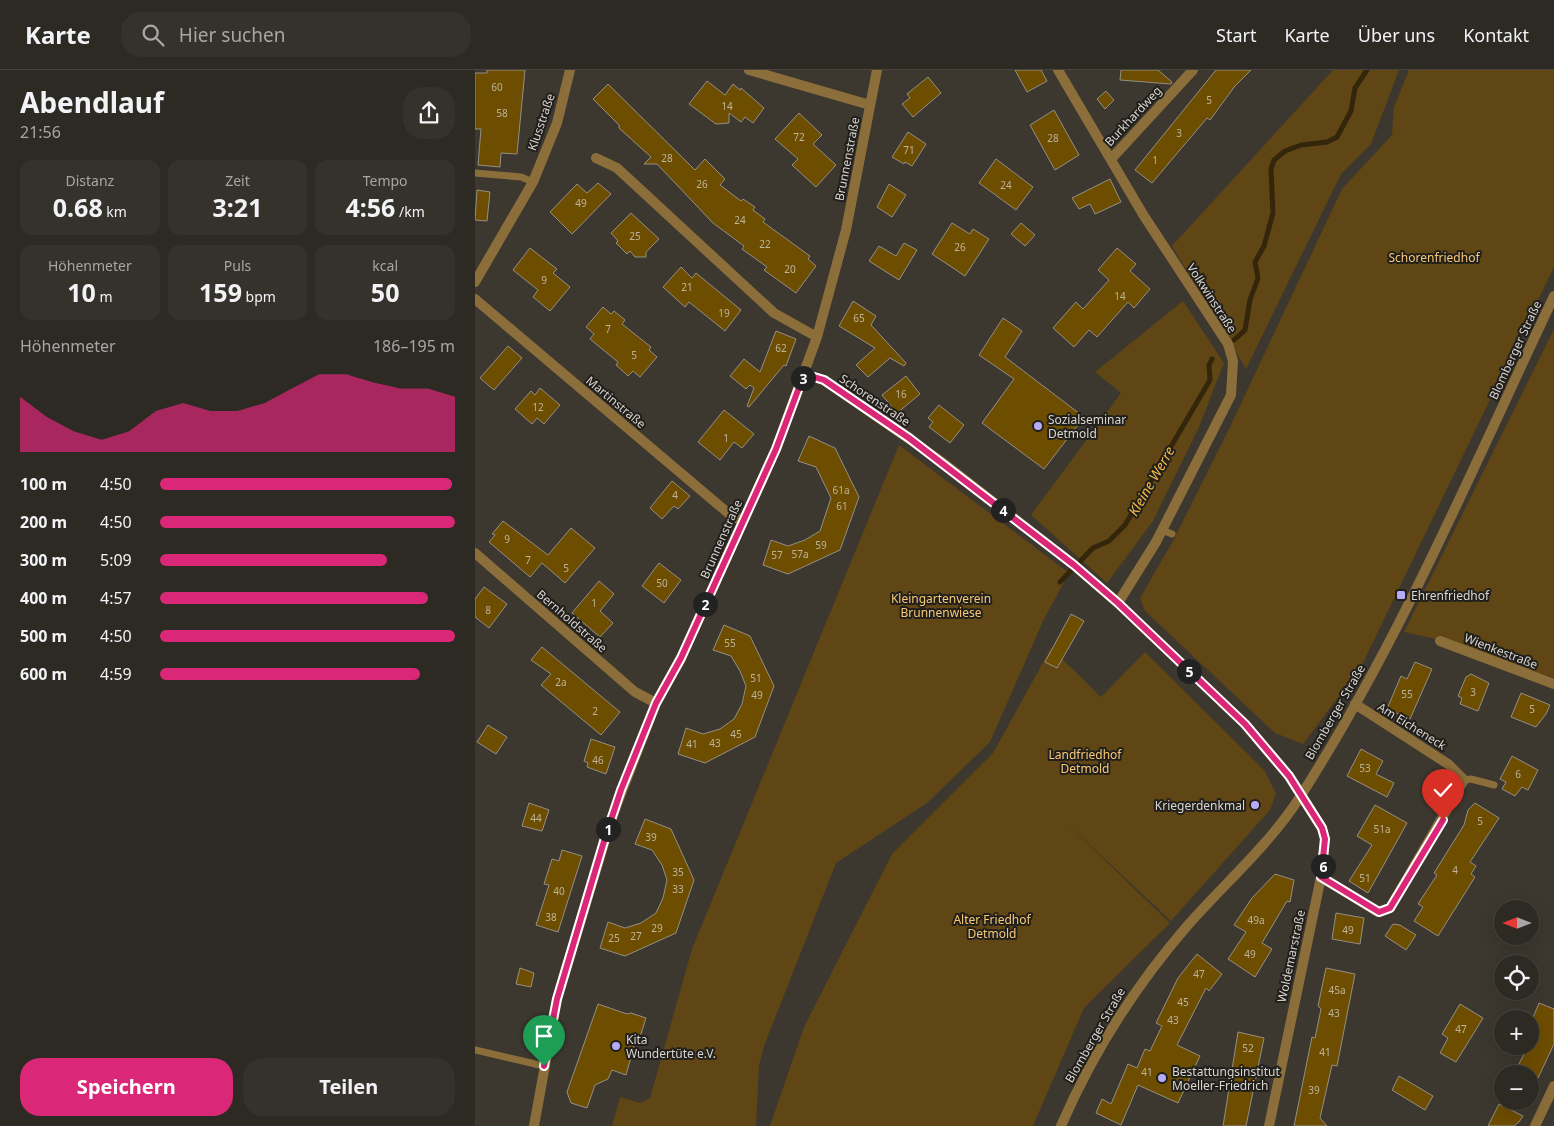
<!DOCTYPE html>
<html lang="de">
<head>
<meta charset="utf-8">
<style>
	body { margin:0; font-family:"Noto Sans",sans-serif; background:#35312b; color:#f1f3f6; height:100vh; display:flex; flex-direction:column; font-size:19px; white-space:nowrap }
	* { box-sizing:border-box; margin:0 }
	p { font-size:16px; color:#a7a6a6 }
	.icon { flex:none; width:28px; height:28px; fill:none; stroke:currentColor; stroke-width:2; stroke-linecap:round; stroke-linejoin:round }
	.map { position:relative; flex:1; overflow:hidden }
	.sheet { display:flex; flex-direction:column; background:#2d2923; width:475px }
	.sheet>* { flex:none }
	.needle { width:32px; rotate:270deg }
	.buttons { position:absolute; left:1019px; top:830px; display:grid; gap:10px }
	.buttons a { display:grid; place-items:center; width:45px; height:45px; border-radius:50%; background:#2d2923; box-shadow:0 5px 20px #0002,0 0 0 1px #484541; font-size:25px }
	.pin { position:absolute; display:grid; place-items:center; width:42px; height:42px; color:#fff; margin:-51px -21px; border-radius:50% 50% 50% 0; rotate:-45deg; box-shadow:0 0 5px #0007 }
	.pin .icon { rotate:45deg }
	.km { position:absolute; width:25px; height:25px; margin:-12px; border-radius:50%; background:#222; color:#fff; font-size:14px; line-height:25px; text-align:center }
	.round { display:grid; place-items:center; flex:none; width:52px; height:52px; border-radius:20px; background:#35312b }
	.overview { display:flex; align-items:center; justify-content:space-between; height:85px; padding:0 20px }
	h1 { font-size:28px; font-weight:700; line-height:38px }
	.figures { display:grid; grid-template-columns:repeat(3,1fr); gap:8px; height:85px; padding:5px 20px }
	.figures div { display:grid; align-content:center; border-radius:12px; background:#35312b; text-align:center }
	.figures b { font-size:25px; font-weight:700 }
	.figures small { font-size:14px; font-weight:400 }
	.figures p { font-size:14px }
	.chart { height:140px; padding:10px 20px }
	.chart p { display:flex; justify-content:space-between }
	.chart svg { width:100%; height:90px; margin-top:5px; fill:#db2777; opacity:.7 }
	.action { display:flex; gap:10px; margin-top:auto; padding:10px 20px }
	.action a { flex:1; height:58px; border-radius:20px; background:#db2777; color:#fff; font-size:20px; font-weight:700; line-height:58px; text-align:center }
	.action a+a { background:#35312b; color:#f1f3f6 }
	ul { padding:0 20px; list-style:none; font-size:16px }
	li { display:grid; grid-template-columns:80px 60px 1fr; align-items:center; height:38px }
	li i { height:12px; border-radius:6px; background:#db2777 }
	header { display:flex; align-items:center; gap:30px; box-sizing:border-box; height:70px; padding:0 25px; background:#2d2923; border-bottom:1px solid #484541 }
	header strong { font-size:24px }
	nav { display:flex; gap:28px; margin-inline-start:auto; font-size:18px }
	.search { width:350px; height:45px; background:#35312b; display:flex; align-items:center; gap:12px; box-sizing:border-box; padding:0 18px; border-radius:20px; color:#a7a6a6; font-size:19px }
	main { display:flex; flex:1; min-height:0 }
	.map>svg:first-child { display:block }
	.green { fill:#604614 }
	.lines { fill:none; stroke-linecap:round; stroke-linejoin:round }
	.stream { stroke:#34260b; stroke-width:5 }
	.building { fill:#6d4d00; stroke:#958f85 }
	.service { stroke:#8b6e3a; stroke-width:7 }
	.minor { stroke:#8b6e3a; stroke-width:10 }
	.tertiary { stroke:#8b6e3a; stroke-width:10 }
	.route-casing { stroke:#fff; stroke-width:10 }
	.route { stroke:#db2777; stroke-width:6 }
	.poi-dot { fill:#b7abf8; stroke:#211f1b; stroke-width:2 }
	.labels { text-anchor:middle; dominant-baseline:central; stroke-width:4; stroke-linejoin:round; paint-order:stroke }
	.number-label { font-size:10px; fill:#beb39c }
	.street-label { font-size:12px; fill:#d9d5d0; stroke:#211f1b }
	.park-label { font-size:12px; fill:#f8c975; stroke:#211f1b }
	.poi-label { font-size:12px; fill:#d9d5d0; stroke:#211f1b; text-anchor:start }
	.water-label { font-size:14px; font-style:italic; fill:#f3b844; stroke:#211f1b }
</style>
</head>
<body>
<header>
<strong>Karte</strong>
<div class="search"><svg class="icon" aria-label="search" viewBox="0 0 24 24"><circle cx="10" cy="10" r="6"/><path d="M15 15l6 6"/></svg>Hier suchen</div>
<nav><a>Start</a><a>Karte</a><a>Über uns</a><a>Kontakt</a></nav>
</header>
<main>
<section class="sheet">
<div class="overview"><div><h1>Abendlauf</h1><p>21:56</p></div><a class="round"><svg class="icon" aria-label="share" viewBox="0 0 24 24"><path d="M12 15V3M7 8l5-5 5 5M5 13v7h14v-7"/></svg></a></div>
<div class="figures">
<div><p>Distanz</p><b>0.68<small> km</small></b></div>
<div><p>Zeit</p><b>3:21</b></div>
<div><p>Tempo</p><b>4:56<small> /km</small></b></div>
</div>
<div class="figures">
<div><p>Höhenmeter</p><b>10<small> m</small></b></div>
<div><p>Puls</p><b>159<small> bpm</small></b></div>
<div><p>kcal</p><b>50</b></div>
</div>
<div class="chart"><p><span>Höhenmeter</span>186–195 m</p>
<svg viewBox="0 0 160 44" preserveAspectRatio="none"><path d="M0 44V17L10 27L20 34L30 38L40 34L50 24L60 20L70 24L80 24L90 20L100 13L110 6L120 6L130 10L140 13L150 13L160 17V44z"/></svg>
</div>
<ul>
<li><b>100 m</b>4:50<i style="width:99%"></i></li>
<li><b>200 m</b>4:50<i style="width:100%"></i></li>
<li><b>300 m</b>5:09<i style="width:77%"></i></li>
<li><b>400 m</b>4:57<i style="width:91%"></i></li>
<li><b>500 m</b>4:50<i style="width:100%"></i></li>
<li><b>600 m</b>4:59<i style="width:88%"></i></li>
</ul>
<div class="action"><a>Speichern</a><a>Teilen</a></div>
</section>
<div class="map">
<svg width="1079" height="1056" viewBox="0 0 1079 1056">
	<rect width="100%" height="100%" fill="#3c372f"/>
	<!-- green -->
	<path class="green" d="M 858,0 L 924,0 L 896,74 L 866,104 L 771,299 L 697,176 Z
		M 934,0 L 1079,0 L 1079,197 L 886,597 L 828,674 L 800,663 L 670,541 L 665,528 L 698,471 L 755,357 L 867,119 L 917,65 L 919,37 Z
		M 708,231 L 749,293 L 724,357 L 678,451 L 632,513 L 556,445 L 646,323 L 620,302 Z
		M 1079,259 L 1079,608 L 966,570 L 929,562 Z
		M 424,375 L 594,503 L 568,551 L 515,672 L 452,733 L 361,793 L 289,976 L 284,995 L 281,1056 L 137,1056 L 145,1027 L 165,1033 L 175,1028 L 217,879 Z
		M 576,578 L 626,627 L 670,582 L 789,700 L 801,723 L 795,740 L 696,851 L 587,749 L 695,853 L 609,938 L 558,1056 L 295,1056 L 329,957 L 417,784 L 518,683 Z"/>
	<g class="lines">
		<!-- stream -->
		<path class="stream" d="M 759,270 L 770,260 L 775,230 L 783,208 L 780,192 L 789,176 L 798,143 L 796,99 L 799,90 L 810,81 L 826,75 L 852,72 L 862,67 L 876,41 L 880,18 L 892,0
			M 585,512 L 618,478 L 634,471 L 650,455 L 735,310 L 734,295 L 737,289"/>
	</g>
	<!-- building -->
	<path class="building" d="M 12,0 L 50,0 L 42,84 L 26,83 L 25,97 L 3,95 L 6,59 L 0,59 L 0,3 L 12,3 Z
		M 540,0 L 566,0 L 572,11 L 552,22 Z
		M 646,0 L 683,0 L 697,12 L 696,14 L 645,10 Z
		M 741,0 L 776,0 L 760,16 L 735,50 L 732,48 L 677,113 L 660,100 Z
		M 453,7 L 466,23 L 438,47 L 427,34 L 435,28 L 432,24 Z
		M 232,11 L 250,25 L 258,14 L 265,20 L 266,18 L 289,38 L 278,53 L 270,47 L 266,52 L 254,43 L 254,53 L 241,54 L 214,34 Z
		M 133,14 L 220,100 L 230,89 L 250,109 L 245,115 L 266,131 L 268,129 L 280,137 L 278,140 L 290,149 L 288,152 L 335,186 L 333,189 L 341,196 L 321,223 L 289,200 L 292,197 L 267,179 L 269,176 L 238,153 L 182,94 L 169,94 L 176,87 L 144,58 L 144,55 L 118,29 Z
		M 631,21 L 639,30 L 630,39 L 622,29 Z
		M 579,40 L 604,85 L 580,100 L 555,55 Z
		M 324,43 L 347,65 L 338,74 L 361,95 L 341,117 L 317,95 L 323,89 L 300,69 Z
		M 433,62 L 451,74 L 437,96 L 430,92 L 429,94 L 417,87 Z
		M 521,89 L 558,117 L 541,140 L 504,113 Z
		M 635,109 L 646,132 L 620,144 L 615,134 L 604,139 L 597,128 Z
		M 123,113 L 136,124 L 97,164 L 75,142 L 102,114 L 112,123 Z
		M 414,114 L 431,125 L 417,147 L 402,137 Z
		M 2,120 L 15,122 L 12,151 L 0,150 Z
		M 156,143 L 184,169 L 171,182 L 171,187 L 160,187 L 155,181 L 152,184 L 141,173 L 143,171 L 136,163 Z
		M 477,153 L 495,164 L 498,159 L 514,169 L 490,206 L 457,184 Z
		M 546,153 L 560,165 L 550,176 L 536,164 Z
		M 429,173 L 442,180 L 424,210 L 394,191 L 404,176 L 421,186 Z
		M 55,178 L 82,199 L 78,203 L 95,217 L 75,241 L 58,227 L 63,220 L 38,200 Z
		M 642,178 L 661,194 L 655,201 L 675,219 L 659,238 L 653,232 L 622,267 L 614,260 L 599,277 L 578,258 L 601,232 L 608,239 L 634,210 L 623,200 Z
		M 206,197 L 217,208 L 221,203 L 266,240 L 250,261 L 214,232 L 210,237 L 188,217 Z
		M 378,231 L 401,246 L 396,255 L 431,293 L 429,296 L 415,288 L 393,307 L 381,295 L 400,278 L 364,256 Z
		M 128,237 L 136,244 L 139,241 L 150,250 L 147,254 L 176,277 L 174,280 L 182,287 L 165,307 L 158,301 L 153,306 L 141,295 L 143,292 L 115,269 L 119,264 L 111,257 Z
		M 528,248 L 547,261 L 530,287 L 609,347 L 569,399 L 507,353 L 539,309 L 504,285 Z
		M 301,261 L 321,269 L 311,296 L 309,295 L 274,337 L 272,336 L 279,318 L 275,315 L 271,319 L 255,306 L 269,289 L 285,302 Z
		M 33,276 L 47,288 L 19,320 L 5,308 Z
		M 431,306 L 445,324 L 422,343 L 407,325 Z
		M 65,318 L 85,335 L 69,354 L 62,348 L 57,354 L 40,339 L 56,321 L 60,325 Z
		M 464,335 L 489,355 L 475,373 L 454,357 L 458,352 L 453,348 Z
		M 249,340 L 279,364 L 267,378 L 259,372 L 245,390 L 223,372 Z
		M 334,366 L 360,378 L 384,427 L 365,480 L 313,504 L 288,495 L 296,470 L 313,476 L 330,470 L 345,461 L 356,428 L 341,397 L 323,391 Z
		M 197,411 L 215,426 L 203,439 L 199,436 L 187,449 L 175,438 Z
		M 28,451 L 73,485 L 96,458 L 120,478 L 90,513 L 67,493 L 55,507 L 14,472 L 20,465 L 17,464 Z
		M 184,493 L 206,510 L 189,533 L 167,516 Z
		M 124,511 L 139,524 L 125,541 L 138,553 L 125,567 L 97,543 Z
		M 9,517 L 32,534 L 14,558 L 0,547 L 0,529 Z
		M 596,544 L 609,551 L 582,598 L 570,592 Z
		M 249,555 L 275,566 L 299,616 L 280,667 L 230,693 L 203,684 L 211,658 L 228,664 L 245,659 L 259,649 L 267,634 L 271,616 L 265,601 L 256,586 L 238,580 Z
		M 67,577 L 145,642 L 126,665 L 66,615 L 76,604 L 56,590 Z
		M 940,592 L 957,599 L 935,649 L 912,639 L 926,606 L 932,609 Z
		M 996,604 L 1014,613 L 1003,641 L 985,634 L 987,628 L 983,626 L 991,607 Z
		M 1046,623 L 1075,635 L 1071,644 L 1061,657 L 1036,647 Z
		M 13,655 L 32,667 L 21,684 L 2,672 Z
		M 116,669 L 140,677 L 131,704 L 112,697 L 113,693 L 109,691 Z
		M 886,679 L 908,691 L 901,704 L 919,713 L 912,727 L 872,706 Z
		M 1037,686 L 1063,700 L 1053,720 L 1047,717 L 1040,726 L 1027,719 L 1031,712 L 1025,709 Z
		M 54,733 L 74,740 L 67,761 L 47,756 Z
		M 1000,733 L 1024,748 L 995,792 L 1001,796 L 996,804 L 1000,807 L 963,866 L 939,851 L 948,837 L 943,834 L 962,805 L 959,803 L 989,755 L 993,740 Z
		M 900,735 L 932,753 L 893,823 L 874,811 L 897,775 L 882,766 Z
		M 170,749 L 196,759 L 219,810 L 201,863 L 150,886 L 125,878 L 133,852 L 150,858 L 166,853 L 181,843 L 188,828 L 192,810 L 187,795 L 177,780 L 160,774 Z
		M 87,780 L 107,786 L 83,862 L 61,855 L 74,815 L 69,814 L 77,789 L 84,791 Z
		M 800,804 L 819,810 L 815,832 L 812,831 L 787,873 L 797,879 L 780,907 L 753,889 L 771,862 L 759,855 L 777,828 Z
		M 861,843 L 889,848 L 885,874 L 857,869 Z
		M 918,854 L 925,855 L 941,865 L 931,880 L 910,866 Z
		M 722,884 L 747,904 L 734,921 L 731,918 L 702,975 L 725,986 L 703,1033 L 663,1015 L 646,1055 L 621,1043 L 627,1029 L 636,1034 L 653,994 L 662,998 L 670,979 L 675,981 L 687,956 L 681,953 L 703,908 Z
		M 45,898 L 59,903 L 56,917 L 41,914 Z
		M 851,898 L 880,904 L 862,996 L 857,995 L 845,1048 L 852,1056 L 819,1056 L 837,967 L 840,968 L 846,939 L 843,936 Z
		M 1064,933 L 1079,939 L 1079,974 L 1063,1008 L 1042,998 L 1053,976 L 1055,976 L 1055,955 Z
		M 123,934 L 152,944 L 156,943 L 171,948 L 166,964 L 162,965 L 151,1005 L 137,1000 L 133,1009 L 120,1015 L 112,1038 L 96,1033 L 92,1022 Z
		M 985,934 L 1008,948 L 981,992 L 965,983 L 973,968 L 967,964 Z
		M 763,962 L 789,968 L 771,1056 L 748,1056 Z
		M 924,1006 L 958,1026 L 950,1040 L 917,1020 Z
		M 1024,1034 L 1048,1046 L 1044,1052 L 1039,1056 L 1013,1056 Z"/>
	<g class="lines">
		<!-- service -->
		<path class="service" d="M 0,103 L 46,107 L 58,112
			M 687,460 L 697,464
			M 989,710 L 996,709 L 1019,715
			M 0,980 L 69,996"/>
		<!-- minor -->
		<path class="minor" d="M 274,0 L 395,35
			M 583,0 L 669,146 L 753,274 L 758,291 L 756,325 L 681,472 L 643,533
			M 121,88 L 142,98 L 299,243 L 342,267
			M 637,88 L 718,0
			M 0,212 L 58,112 L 82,53 L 95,0
			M 0,229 L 253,443 L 268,451
			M 329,304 L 349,310 L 467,392 L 599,495 L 643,533 L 770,654 L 814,706 L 847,758 L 850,769 L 846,807 L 794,1056
			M 0,483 L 160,622 L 181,633
			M 965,571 L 1079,614
			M 846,807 L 903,842 L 915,838 L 989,710 L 973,694 L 880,634
			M 59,1056 L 82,929 L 137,747 L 181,633 L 206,588 L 301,379 L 342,267 L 371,160 L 402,0
			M 1060,1056 L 1079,1016"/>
		<!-- tertiary -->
		<path class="tertiary" d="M 586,1056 C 618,982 661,915 713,855 C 751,812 794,775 825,727 C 926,569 999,395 1079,226"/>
	</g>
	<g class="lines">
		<!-- route casing -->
		<g class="route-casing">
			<path id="route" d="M 69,996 L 82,929 L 130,768 L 146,720 L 181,633 L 206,588 L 301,379 L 329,304 L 349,310 L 434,368 L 599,495 L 643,533 L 770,654 L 814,706 L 847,758 L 850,769 L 846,807 L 904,842 L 915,838 L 968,750"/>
		</g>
		<!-- route -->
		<use href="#route" class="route"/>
	</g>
	<!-- markers -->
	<g class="poi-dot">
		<circle cx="563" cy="356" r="5"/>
		<rect x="921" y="520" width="10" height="10" rx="2.5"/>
		<circle cx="780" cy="735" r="5"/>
		<circle cx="141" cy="976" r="5"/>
		<circle cx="687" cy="1008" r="5"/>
	</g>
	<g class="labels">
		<!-- number labels -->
		<g class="number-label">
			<text x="22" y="17">60</text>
			<text x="734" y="30">5</text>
			<text x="252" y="36">14</text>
			<text x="27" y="43">58</text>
			<text x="704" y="63">3</text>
			<text x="324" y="67">72</text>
			<text x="578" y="68">28</text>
			<text x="434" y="80">71</text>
			<text x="192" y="88">28</text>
			<text x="680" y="90">1</text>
			<text x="227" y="114">26</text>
			<text x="531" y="115">24</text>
			<text x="106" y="133">49</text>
			<text x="265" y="150">24</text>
			<text x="160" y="166">25</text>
			<text x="290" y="174">22</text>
			<text x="485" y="177">26</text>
			<text x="315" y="199">20</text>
			<text x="69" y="210">9</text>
			<text x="212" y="217">21</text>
			<text x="645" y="226">14</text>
			<text x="249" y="243">19</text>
			<text x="384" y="248">65</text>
			<text x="133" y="259">7</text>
			<text x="306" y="278">62</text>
			<text x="159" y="285">5</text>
			<text x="426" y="324">16</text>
			<text x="63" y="337">12</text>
			<text x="251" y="368">1</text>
			<text x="366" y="420">61a</text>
			<text x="200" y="425">4</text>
			<text x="367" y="436">61</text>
			<text x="32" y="469">9</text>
			<text x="346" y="475">59</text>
			<text x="325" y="484">57a</text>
			<text x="302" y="485">57</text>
			<text x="53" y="490">7</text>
			<text x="91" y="498">5</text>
			<text x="187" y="513">50</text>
			<text x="119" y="533">1</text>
			<text x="13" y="540">8</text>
			<text x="255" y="573">55</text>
			<text x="281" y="608">51</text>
			<text x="86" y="612">2a</text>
			<text x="998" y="622">3</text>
			<text x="932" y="624">55</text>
			<text x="282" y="625">49</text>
			<text x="1057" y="639">5</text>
			<text x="120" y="641">2</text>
			<text x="261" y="664">45</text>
			<text x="240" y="673">43</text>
			<text x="217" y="674">41</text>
			<text x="123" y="690">46</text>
			<text x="890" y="698">53</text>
			<text x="1043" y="704">6</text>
			<text x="61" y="748">44</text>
			<text x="1005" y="751">5</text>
			<text x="907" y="759">51a</text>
			<text x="176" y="767">39</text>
			<text x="980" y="800">4</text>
			<text x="203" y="802">35</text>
			<text x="890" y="808">51</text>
			<text x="203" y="819">33</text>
			<text x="84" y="821">40</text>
			<text x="76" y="847">38</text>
			<text x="781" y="850">49a</text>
			<text x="182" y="858">29</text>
			<text x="873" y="860">49</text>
			<text x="161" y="866">27</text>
			<text x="139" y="868">25</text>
			<text x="775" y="884">49</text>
			<text x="724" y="904">47</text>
			<text x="862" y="920">45a</text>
			<text x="708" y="932">45</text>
			<text x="859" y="943">43</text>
			<text x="698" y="950">43</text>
			<text x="986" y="959">47</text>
			<text x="773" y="978">52</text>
			<text x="850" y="982">41</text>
			<text x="672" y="1002">41</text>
			<text x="839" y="1020">39</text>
		</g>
		<!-- street labels -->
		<g class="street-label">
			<text transform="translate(658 46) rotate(-47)">Burkhardweg</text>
			<text transform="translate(66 52) rotate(-71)">Klusstraße</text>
			<text transform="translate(372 89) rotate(-79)">Brunnenstraße</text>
			<text transform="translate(737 228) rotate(57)">Volkwinstraße</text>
			<text transform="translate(1040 280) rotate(-65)">Blomberger Straße</text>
			<text transform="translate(400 330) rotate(34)">Schorenstraße</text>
			<text transform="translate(141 332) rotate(40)">Martinstraße</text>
			<text transform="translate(246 469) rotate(-66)">Brunnenstraße</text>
			<text transform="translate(97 551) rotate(41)">Bernholdstraße</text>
			<text transform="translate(1026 581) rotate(21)">Wienkestraße</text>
			<text transform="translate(860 642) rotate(-60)">Blomberger Straße</text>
			<text transform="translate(937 656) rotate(32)">Am Eicheneck</text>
			<text transform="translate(816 886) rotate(-78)">Woldemarstraße</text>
			<text transform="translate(620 965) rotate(-60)">Blomberger Straße</text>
		</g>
		<!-- park labels -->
		<g class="park-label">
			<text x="959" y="187">Schorenfriedhof</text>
			<text x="466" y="528">Kleingartenverein<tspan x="466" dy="14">Brunnenwiese</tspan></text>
			<text x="610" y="684">Landfriedhof<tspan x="610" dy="14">Detmold</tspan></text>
			<text x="517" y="849">Alter Friedhof<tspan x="517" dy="14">Detmold</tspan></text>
		</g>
		<!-- poi labels -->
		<g class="poi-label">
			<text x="573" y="349">Sozialseminar<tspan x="573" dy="14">Detmold</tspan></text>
			<text x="936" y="525">Ehrenfriedhof</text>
			<text x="770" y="735" text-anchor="end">Kriegerdenkmal</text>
			<text x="151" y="969">Kita<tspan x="151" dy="14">Wundertüte e.V.</tspan></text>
			<text x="697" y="1001">Bestattungsinstitut<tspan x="697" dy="14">Moeller-Friedrich</tspan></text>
		</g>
		<!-- water labels -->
		<g class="water-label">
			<text transform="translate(676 411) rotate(-60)">Kleine Werre</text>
		</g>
	</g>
</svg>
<div class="buttons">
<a><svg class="needle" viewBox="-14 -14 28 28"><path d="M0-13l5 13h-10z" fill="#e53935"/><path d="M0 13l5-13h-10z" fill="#a7a6a6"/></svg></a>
<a><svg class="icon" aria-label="locate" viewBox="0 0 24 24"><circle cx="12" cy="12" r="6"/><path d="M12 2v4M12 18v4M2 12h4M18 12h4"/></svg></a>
<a>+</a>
<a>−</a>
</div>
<div class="pin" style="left:69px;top:996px;background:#1e9e55"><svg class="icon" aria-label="arrive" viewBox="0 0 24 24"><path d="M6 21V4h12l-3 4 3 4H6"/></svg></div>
<div class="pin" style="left:968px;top:750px;background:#d93025"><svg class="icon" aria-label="check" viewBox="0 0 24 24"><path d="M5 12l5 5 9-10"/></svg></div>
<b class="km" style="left:133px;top:759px">1</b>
<b class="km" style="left:230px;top:534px">2</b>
<b class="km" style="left:328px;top:308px">3</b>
<b class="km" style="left:528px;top:440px">4</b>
<b class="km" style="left:714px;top:601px">5</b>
<b class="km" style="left:848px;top:796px">6</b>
</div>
</main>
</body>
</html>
